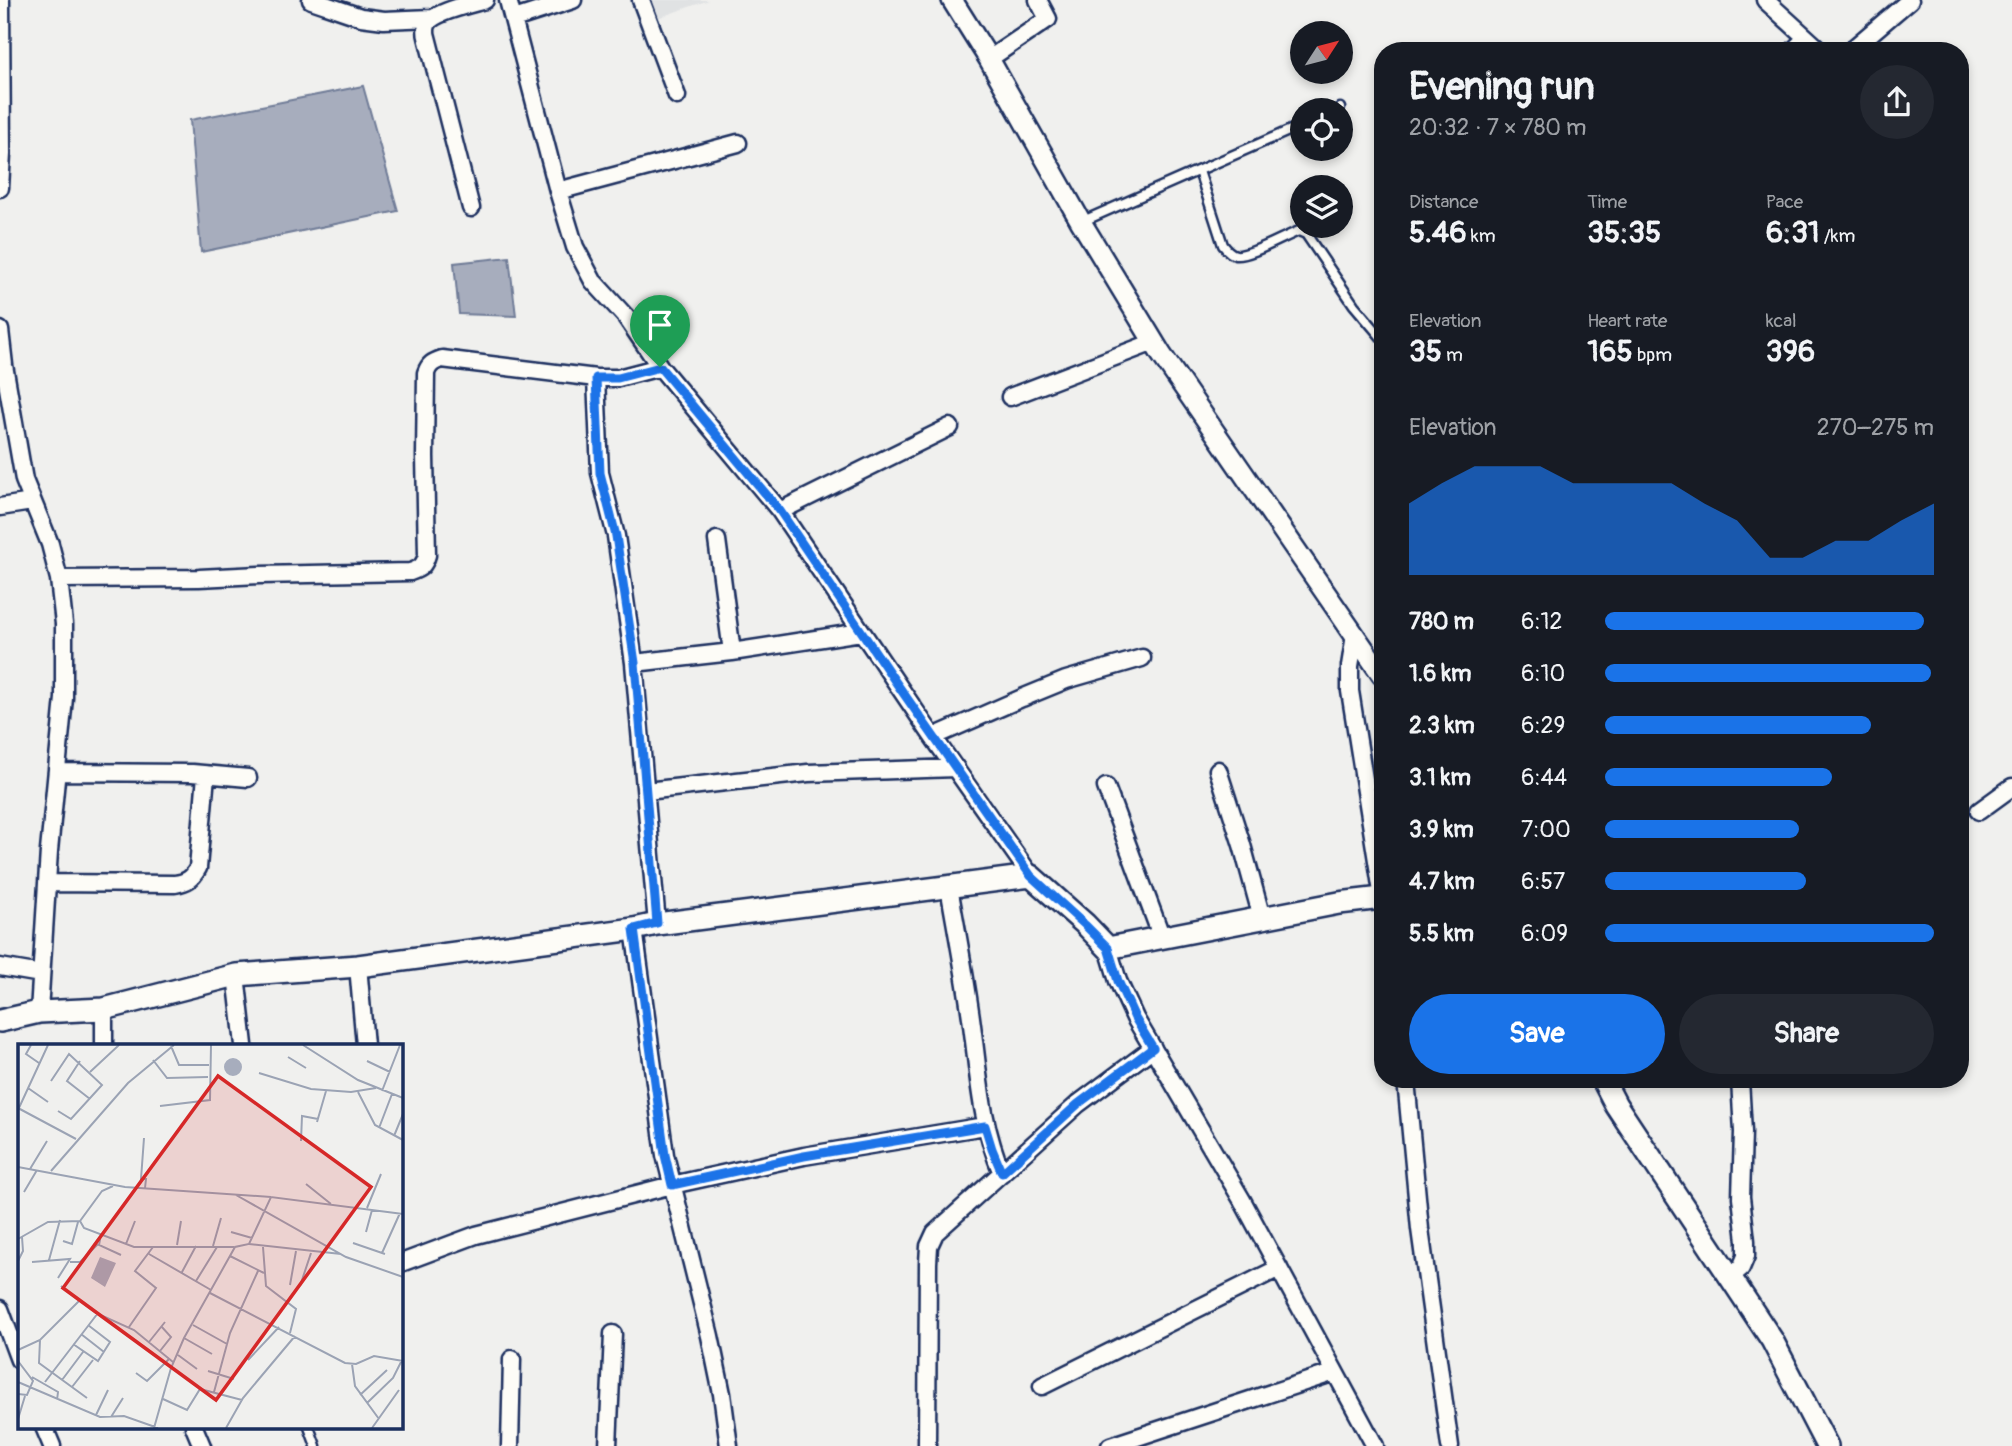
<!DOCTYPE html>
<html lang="en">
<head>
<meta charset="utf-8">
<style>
	body { margin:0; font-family:Pangolin,sans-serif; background:#242831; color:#f1f3f6; height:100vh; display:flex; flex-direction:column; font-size:26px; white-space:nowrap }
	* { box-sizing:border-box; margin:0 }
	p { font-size:23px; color:#9ea1a6 }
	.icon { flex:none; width:38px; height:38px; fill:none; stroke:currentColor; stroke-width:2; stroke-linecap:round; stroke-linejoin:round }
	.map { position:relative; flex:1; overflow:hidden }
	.sheet { position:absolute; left:1374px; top:42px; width:595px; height:1046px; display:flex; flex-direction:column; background:#171b24; border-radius:28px; box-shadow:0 4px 10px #0003 }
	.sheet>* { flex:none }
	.needle { width:46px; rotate:54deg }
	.buttons { position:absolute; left:1290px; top:21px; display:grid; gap:14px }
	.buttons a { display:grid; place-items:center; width:63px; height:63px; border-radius:50%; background:#171b24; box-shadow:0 4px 10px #0003; font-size:35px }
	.pin { position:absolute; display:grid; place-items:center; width:60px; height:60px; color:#fff; margin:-72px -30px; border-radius:50% 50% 50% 0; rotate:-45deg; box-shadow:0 0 7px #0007 }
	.pin .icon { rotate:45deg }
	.round { display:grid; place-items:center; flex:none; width:74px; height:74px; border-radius:37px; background:#242831 }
	.overview { display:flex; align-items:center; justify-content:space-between; height:119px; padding:0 35px }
	h1 { font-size:38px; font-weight:700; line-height:52px }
	.stats { display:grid; grid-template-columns:repeat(3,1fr); gap:10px; height:119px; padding:7px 35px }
	.stats div { display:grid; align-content:center }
	.stats b { font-size:30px; font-weight:700 }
	.stats small { font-size:19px; font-weight:400 }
	.stats p { font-size:19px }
	.chart { height:196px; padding:14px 35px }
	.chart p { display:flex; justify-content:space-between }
	.chart svg { width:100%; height:126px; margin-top:7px; fill:#1a73e8; opacity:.7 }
	.button { display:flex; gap:14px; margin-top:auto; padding:14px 35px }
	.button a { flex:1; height:80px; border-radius:42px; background:#1a73e8; color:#fff; font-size:28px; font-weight:700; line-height:80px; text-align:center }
	.button a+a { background:#242831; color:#f1f3f6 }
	ul { padding:0 35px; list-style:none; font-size:23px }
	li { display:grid; grid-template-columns:112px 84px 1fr; align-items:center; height:52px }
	li i { height:18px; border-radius:9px; background:#1a73e8 }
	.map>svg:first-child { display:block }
	.built { fill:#e0e2e3 }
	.water { fill:#a7adbd; stroke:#6f7b97; stroke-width:2 }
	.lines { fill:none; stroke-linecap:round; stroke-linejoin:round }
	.service-casing { stroke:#1b2f5e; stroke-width:13 }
	.minor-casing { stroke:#1b2f5e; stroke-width:21 }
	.tertiary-casing { stroke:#1b2f5e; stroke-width:24 }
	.secondary-casing { stroke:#1b2f5e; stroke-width:26 }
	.service { stroke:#fdfcf7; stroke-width:8 }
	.minor { stroke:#fdfcf7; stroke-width:16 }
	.tertiary { stroke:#fdfcf7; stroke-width:19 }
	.secondary { stroke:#fdfcf7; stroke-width:21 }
	.route-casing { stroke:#fff; stroke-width:14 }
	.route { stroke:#1a73e8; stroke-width:9 }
	.inset-road { fill:none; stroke:#9ba3b4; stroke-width:2 }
	.view { fill:#d62828; fill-opacity:0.15; stroke:#d62828; stroke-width:3.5 }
	.inset-edge { fill:none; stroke:#1b2f5e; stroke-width:3.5 }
</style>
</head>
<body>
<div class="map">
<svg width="2012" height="1446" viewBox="0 0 2012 1446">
	<rect width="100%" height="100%" fill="#f0f0ee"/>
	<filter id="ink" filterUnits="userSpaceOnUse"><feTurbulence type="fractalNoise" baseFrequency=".0143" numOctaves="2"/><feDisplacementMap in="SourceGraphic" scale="14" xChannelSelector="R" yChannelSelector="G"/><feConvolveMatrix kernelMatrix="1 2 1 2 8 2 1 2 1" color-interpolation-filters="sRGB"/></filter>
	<g filter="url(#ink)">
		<!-- built -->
		<path class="built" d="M 637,0 L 709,0 L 646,22 Z"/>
		<!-- water -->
		<path class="water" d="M 363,86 L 398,211 L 201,252 L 190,120 Z
			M 509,257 L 516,316 L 459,314 L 454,263 Z"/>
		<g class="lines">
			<!-- service casing -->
			<g class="service-casing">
				<path id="service" d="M 1336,110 L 1340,108
					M 1199,171 L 1223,245 C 1226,249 1230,254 1236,255 C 1249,257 1285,236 1299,231 L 1306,234 L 1354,305 L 1382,338
					M 1081,222 L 1302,125
					M 309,1427 L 316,1446"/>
			</g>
			<!-- minor casing -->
			<g class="minor-casing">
				<path id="minor" d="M 311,0 L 361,17 L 384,20 L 432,18
					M 508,0 L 558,191 L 575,247 L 593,281 L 626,317 L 660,367 L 780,511 L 933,737 L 1031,876
					M 641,0 L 677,96
					M 1765,0 L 1821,51
					M 514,19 L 573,0
					M 1793,51 L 1806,38
					M 1850,51 L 1910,0
					M 989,59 L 1048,19 L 1038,0
					M 0,188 L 2,154 L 1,0
					M 558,191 L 738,143
					M 471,208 L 427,37 C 426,34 426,28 427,25 C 432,12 472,4 485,0
					M 0,330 L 4,365 L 24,480 L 50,544 L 59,579 L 64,624 L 64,698 L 49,851 L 39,1012
					M 596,378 L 600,473 L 616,536 L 634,663 L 657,924
					M 1010,397 L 1154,342
					M 0,507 L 32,502
					M 780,511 L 950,427
					M 717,540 L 732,652
					M 59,579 L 199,578 L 259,575 L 410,572 C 420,569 424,566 427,555 L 425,456 L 426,373 C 429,364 433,362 442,359 L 596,378 L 618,378 L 660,367
					M 1355,635 L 1350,666 L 1350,691 L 1382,892
					M 634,663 L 732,652 L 861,632
					M 933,737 L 1022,698 L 1066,680 L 1142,658
					M 1218,770 L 1242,845 L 1262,918
					M 58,772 L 192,773 L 248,778
					M 1106,787 L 1162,938
					M 646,791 L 808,773 L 956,768
					M 1979,811 L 2012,787
					M 47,883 L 175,884 C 187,882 192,879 198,868 L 206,775
					M 949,887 C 957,933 966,979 972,1025 C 979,1077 981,1124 1002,1173
					M 634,929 L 665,1155 L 710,1336 L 722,1394 L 729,1446
					M 1108,948 L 1118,981 L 1135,1018 L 1242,1200 L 1375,1446
					M 358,966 L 365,1045
					M 0,967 L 41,974
					M 236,975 L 244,1045
					M 104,1045 L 104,1009
					M 1406,1080 L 1420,1229 L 1450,1446
					M 401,1263 L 476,1235 L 672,1185 L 804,1156 L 985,1126
					M 1730,1277 L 1741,1268 L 1746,1256 L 1746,1241 L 1741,1197 L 1743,1132 L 1740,1080
					M 0,1309 L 19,1360
					M 1042,1386 L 1279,1268
					M 44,1427 L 52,1446
					M 194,1427 L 202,1446
					M 510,1446 L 512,1359
					M 608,1446 L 613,1334
					M 927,1446 L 928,1263 L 929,1246 L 935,1233 L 1078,1104 L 1153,1048
					M 1110,1446 L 1335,1372"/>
			</g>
			<!-- tertiary casing -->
			<g class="tertiary-casing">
				<path id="tertiary" d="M 952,0 L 989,59 L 1081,222 L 1161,354 L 1382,675"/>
			</g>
			<!-- secondary casing -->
			<g class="secondary-casing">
				<path id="secondary" d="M 0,1021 L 39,1012 L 104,1009 L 236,975 L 358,966 L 634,929 L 657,924 L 1031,876 L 1085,924 L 1108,948 L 1339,903 L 1382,898
					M 1603,1080 L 1616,1105 L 1772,1340 L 1827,1446"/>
			</g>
			<!-- service -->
			<use href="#service" class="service"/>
			<!-- minor -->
			<use href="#minor" class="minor"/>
			<!-- tertiary -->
			<use href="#tertiary" class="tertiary"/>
			<!-- secondary -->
			<use href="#secondary" class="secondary"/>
		</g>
	</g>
	<g class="lines" filter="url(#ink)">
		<!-- route casing -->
		<g class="route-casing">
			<path id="route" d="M 660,367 L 780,511 L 897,684 L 1031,876 L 1085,925 L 1108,948 L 1118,981 L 1135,1018 L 1153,1048 L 1078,1104 L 1002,1173 L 992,1149 L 985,1126 L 804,1156 L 672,1185 L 665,1155 L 634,929 L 657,923 L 635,663 L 616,536 L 600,473 L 596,378 L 618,378 Z"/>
		</g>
		<!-- route -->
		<use href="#route" class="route"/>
	</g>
	<!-- overview -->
	<g transform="translate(18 1044)">
		<rect width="385" height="385" fill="#f0f0ee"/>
		<path d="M206 23a9 9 0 1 1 18 0a9 9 0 1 1-18 0ZM 82,213 L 98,219 L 87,243 L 73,234 Z" fill="#a7adbd"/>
		<path class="inset-road" d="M 13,1 L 8,10 L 21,19M 285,1 L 340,36 L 385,54M 153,2 L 161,21 L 191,21M 270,13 L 288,24M 135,16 L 149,34 L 190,33M 62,17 L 49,37 L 72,55M 349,17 L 372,28M 72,28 L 101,1M 241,29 L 293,45 L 333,48 L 358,44M 33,37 L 51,10 L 84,41 L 53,75 L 40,67M 10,44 L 30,58M 364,47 L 382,1M 340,48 L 357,81 L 385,96M 142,62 L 192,56 L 193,1M 0,64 L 58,95M 0,66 L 30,1M 299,78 L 308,47M 361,84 L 374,50M 376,92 L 385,70M 126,94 L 123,135 L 128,135 L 127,144M 283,97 L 284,72 L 300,75M 0,123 L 107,143 L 253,153M 12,125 L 29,97M 33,127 L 110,39 L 156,1M 288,140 L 313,160M 6,148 L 19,126M 218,151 L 328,213 L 385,233M 349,164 L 363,130M 62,177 L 66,184 L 116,203 L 216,203M 213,188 L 234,194M 348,188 L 354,166M 83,190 L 81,201 L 103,211M 0,195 L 30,178 L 62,177 L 84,147 L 95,142M 45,197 L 54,200 L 60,178M 335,199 L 367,210M 108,200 L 117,177M 231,200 L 323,210M 159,201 L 163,177M 195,202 L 203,174M 245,203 L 248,242 L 278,265 L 272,289M 364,209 L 382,169M 131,210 L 193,246M 212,212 L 246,229M 31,216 L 42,176M 0,217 L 5,207 L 4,193M 14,218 L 52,215 L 40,234M 52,218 L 62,218 L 80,200M 164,228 L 178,202M 178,237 L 199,203M 272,241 L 278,207M 43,242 L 78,269 L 116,286 L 155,318M 282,242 L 293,209M 192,249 L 327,319 L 338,320 L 356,312 L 385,317M 175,281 L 209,300M 111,283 L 138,244 L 117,227 L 135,203M 63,290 L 86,308M 166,294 L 194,310M 22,296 L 21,319 L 69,354M 131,298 L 147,278M 55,300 L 80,317 L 92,298 L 70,281M 0,306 L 22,296 L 62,256M 142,307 L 153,293 L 143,282M 160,311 L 179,325M 230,316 L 261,283M 0,317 L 15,337 L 9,351 L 0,350M 334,320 L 337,342 L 361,375M 190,327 L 216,335M 118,329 L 129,337 L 151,315M 14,333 L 40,348 L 39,356M 44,336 L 65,308M 0,338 L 82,373 L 106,372 L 140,384M 27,338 L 80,269M 54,343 L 75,316M 196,348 L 212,289 L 240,227M 342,351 L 369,326M 145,355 L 169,366 L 182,345 L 224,356M 349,359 L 375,334 L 384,316M 78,371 L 90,346M 93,373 L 105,354M 0,375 L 7,352M 136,384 L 153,324 L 166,294 L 217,203 L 231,200 L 253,153 L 385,170M 208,384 L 225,354 L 277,292M 354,384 L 381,346"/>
		<path class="view" d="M 200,32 L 353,143 L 198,356 L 45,244 Z"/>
		<rect width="385" height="385" class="inset-edge"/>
	</g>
</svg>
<div class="buttons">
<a><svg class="needle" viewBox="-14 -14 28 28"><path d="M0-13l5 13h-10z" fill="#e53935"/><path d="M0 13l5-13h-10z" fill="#9ea1a6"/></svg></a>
<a><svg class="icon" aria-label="locate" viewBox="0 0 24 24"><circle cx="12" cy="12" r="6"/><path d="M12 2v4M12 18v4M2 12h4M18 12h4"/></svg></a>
<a><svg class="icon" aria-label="layers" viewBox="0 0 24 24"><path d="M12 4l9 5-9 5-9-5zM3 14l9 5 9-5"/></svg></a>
</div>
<div class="pin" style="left:660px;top:367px;background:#1e9e55"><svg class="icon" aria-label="arrive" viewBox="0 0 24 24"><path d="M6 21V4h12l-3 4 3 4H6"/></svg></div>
<section class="sheet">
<div class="overview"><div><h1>Evening run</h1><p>20:32 · 7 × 780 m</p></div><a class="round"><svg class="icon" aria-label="share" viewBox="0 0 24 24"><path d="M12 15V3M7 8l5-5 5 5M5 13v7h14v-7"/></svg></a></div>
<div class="stats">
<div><p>Distance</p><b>5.46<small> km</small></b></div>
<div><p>Time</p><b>35:35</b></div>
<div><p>Pace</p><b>6:31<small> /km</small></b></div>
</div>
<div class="stats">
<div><p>Elevation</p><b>35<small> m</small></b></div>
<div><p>Heart rate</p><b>165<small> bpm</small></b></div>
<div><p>kcal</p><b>396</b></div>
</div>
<div class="chart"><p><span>Elevation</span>270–275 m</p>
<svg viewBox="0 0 160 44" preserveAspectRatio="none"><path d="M0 44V19L10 12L20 6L30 6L40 6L50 12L60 12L70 12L80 12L90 19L100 25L110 38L120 38L130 32L140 32L150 25L160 19V44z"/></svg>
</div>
<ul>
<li><b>780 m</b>6:12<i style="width:97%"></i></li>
<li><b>1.6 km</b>6:10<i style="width:99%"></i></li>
<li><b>2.3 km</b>6:29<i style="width:81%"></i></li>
<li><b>3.1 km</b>6:44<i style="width:69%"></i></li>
<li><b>3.9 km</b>7:00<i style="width:59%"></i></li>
<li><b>4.7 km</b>6:57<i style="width:61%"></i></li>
<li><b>5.5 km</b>6:09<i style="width:100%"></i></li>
</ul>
<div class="button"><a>Save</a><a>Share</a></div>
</section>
</div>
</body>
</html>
